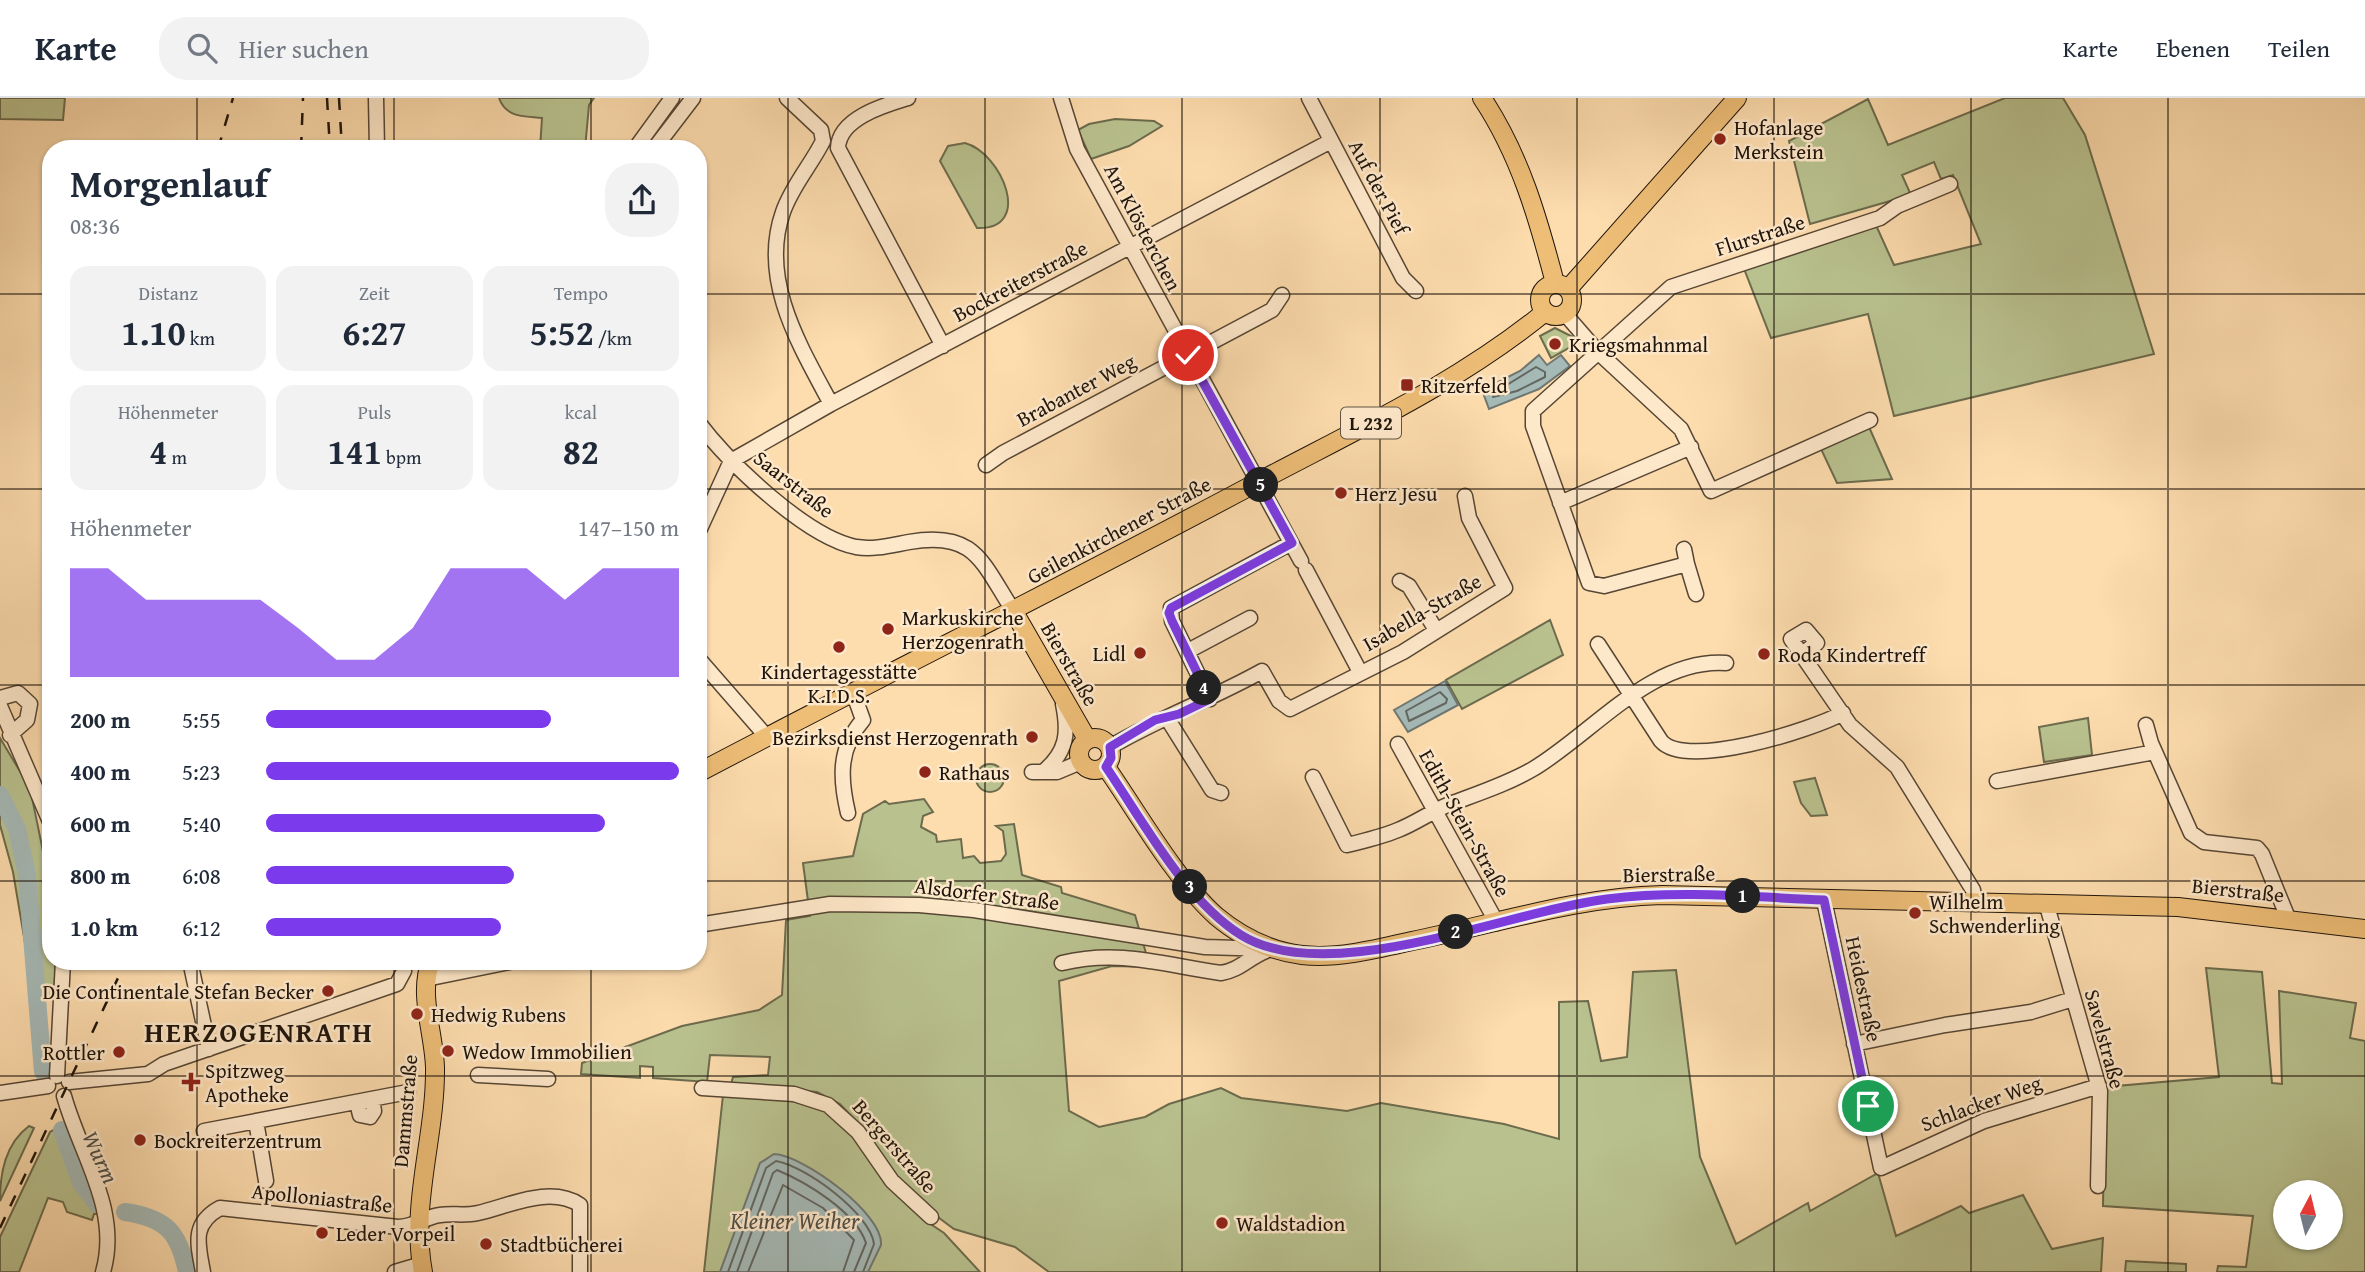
<!DOCTYPE html>
<html lang="de">
<head>
<meta charset="utf-8">
<style>
	body { margin:0; font-family:"Gentium Book Plus",serif; background:#f2f2f3; color:#1f2937; height:100vh; display:flex; flex-direction:column; font-size:26px; white-space:nowrap }
	* { box-sizing:border-box; margin:0 }
	p { font-size:23px; color:#747a83 }
	.icon { flex:none; width:38px; height:38px; fill:none; stroke:currentColor; stroke-width:2; stroke-linecap:round; stroke-linejoin:round }
	.map { position:relative; flex:1; overflow:hidden }
	.panel { position:absolute; left:42px; top:42px; width:665px; height:830px; display:flex; flex-direction:column; background:#fff; border-radius:28px; box-shadow:0 2px 5px #0004 }
	.panel>* { flex:none }
	.needle { width:46px; rotate:7deg }
	.fabs { position:absolute; left:2273px; top:1082px; display:grid; gap:14px }
	.fabs a { display:grid; place-items:center; width:70px; height:70px; border-radius:50%; background:#fff; box-shadow:0 2px 5px #0004; font-size:35px }
	.pin { position:absolute; display:grid; place-items:center; width:60px; height:60px; color:#fff; margin:-30px; border:4px solid #fff; border-radius:50%; box-shadow:0 2px 7px #0007 }
	.km { position:absolute; width:35px; height:35px; margin:-18px; border-radius:50%; background:#222; color:#fff; font-size:19px; line-height:35px; text-align:center }
	.round { display:grid; place-items:center; flex:none; width:74px; height:74px; border-radius:28px; background:#f2f2f3 }
	.summary { display:flex; align-items:center; justify-content:space-between; height:119px; padding:0 28px }
	h1 { font-size:38px; font-weight:600; line-height:52px }
	.stats { display:grid; grid-template-columns:repeat(3,1fr); gap:10px; height:119px; padding:7px 28px }
	.stats div { display:grid; align-content:center; border-radius:18px; background:#f2f2f3; text-align:center }
	.stats b { font-size:35px; font-weight:600 }
	.stats small { font-size:19px; font-weight:400 }
	.stats p { font-size:19px }
	.chart { height:196px; padding:14px 28px }
	.chart p { display:flex; justify-content:space-between }
	.chart svg { width:100%; height:126px; margin-top:7px; fill:#7c3aed; opacity:.7 }
	ul { padding:0 28px; list-style:none; font-size:23px }
	li { display:grid; grid-template-columns:112px 84px 1fr; align-items:center; height:52px }
	li i { height:18px; border-radius:9px; background:#7c3aed }
	header { display:flex; align-items:center; gap:42px; box-sizing:border-box; height:98px; padding:0 35px; background:#fff; border-bottom:2px solid #e0e1e3 }
	header strong { font-size:33px }
	nav { display:flex; gap:38px; margin-inline-start:auto; font-size:24px }
	.search { width:490px; height:63px; background:#f2f2f3; display:flex; align-items:center; gap:18px; box-sizing:border-box; padding:0 24px; border-radius:28px; color:#747a83; font-size:26px }
	.map>svg:first-child { display:block }
	.green { fill:#b9c28f; stroke:#6c6b4d; stroke-width:2; fill-rule:evenodd }
	.water { fill:#a5b9b6; stroke:#6f7772; stroke-width:2 }
	.lines { fill:none; stroke-linecap:round; stroke-linejoin:round }
	.shore { stroke:#626660; stroke-width:2 }
	.stream { stroke:#6f7772; stroke-width:2.5 }
	.river { stroke:#a5b9b6; stroke-width:18 }
	.minor-tunnel { stroke:#dcbe96; stroke-width:14; stroke-dasharray:14 7; stroke-linecap:butt }
	.minor-casing { stroke:#564634; stroke-width:17 }
	.major-casing { stroke:#1e140b; stroke-width:20 }
	.minor { stroke:#fee8ca; stroke-width:14 }
	.major { stroke:#eebe77; stroke-width:18 }
	.rail { stroke:#1e140b; stroke-width:2.5; stroke-dasharray:12 12; stroke-linecap:butt }
	.route-casing { stroke:#fff; stroke-width:14 }
	.route { stroke:#7c3aed; stroke-width:9 }
	.grid { fill:none; stroke:#1e140b; stroke-width:2; stroke-opacity:0.55 }
	.poi-dot { fill:#8f2418; stroke:#fee8ca; stroke-width:2.5 }
	.labels { text-anchor:middle; dominant-baseline:central; stroke-width:5; stroke-linejoin:round; paint-order:stroke }
	.shield { fill:#fee8ca; stroke:#615444; stroke-width:2 }
	.shield-label { font-size:19px; font-weight:bold; fill:#1e140b }
	.poi-label { font-size:21px; fill:#1e140b; stroke:#fee8ca; text-anchor:start }
	.street-label { font-size:21px; fill:#1e140b; stroke:#fee8ca }
	.water-label { font-size:23px; font-style:italic; fill:#4d4e47; stroke:#fee8ca }
	.district-label { font-size:28px; font-weight:bold; letter-spacing:2px; fill:#1e140b; stroke:#fee8ca }
</style>
</head>
<body>
<header>
<strong>Karte</strong>
<div class="search"><svg class="icon" aria-label="search" viewBox="0 0 24 24"><circle cx="10" cy="10" r="6"/><path d="M15 15l6 6"/></svg>Hier suchen</div>
<nav><a>Karte</a><a>Ebenen</a><a>Teilen</a></nav>
</header>
<div class="map">
<svg width="2365" height="1174" viewBox="0 0 2365 1174">
	<rect width="100%" height="100%" fill="#fddcae"/>
	<filter id="stains"><feTurbulence type="fractalNoise" baseFrequency=".00286" numOctaves="4"/><feColorMatrix values="0 0 0 0 .2 0 0 0 0 .09 0 0 0 0 .02 0 0 0 .5 -.17"/></filter>
	<radialGradient id="worn" r=".72"><stop offset=".6" stop-color="#630" stop-opacity="0"/><stop offset="1" stop-color="#630" stop-opacity=".3"/></radialGradient>
	<!-- green -->
	<path class="green" d="M 0,0 L 65,0 L 63,22 L 0,21 Z
		M 499,0 L 594,0 L 589,7 L 585,51 L 540,51 L 542,20 C 524,18 506,20 499,0 Z
		M 2005,0 L 2063,0 L 2085,37 L 2154,256 L 1894,318 L 1868,216 L 1771,240 L 1743,168 L 1875,125 L 1894,167 L 1981,146 L 1953,77 L 1941,81 L 1934,64 L 1902,77 L 1911,97 L 1810,126 L 1789,43 L 1868,1 L 1888,47 Z
		M 1115,21 L 1154,23 L 1162,28 L 1129,48 L 1091,61 L 1078,32 L 1089,26 Z
		M 965,45 C 1002,55 1034,132 977,130 L 940,63 L 948,48 Z
		M 1555,230 L 1581,243 L 1551,260 L 1540,238 Z
		M 1869,329 L 1892,381 L 1837,385 L 1821,351 Z
		M 1550,522 L 1563,557 L 1462,611 L 1446,582 Z
		M 2088,620 L 2092,657 L 2044,664 L 2039,629 Z
		M 0,640 L 30,690 L 51,792 L 51,863 L 56,863 L 54,899 L 34,898 L 13,774 L 0,727 Z
		M976 680a14 14 0 1 1 28 0a14 14 0 1 1-28 0Z
		M 1815,680 L 1827,717 L 1811,718 L 1801,705 L 1794,684 Z
		M 924,701 L 933,714 L 923,718 L 921,729 L 936,737 L 937,744 L 961,741 L 963,760 L 974,758 L 980,765 L 1001,763 L 1006,756 L 1003,733 L 996,728 L 1014,726 L 1022,777 L 1061,789 L 1062,795 L 1135,817 L 1150,869 L 1112,868 L 1059,883 L 1069,1013 L 1099,1029 L 1145,1019 L 1169,1006 L 1221,990 L 1241,1000 L 1347,1013 L 1381,1005 L 1504,1026 L 1559,1041 L 1559,904 L 1588,903 L 1601,963 L 1627,959 L 1633,874 L 1676,872 L 1700,1059 L 1736,1146 L 1808,1105 L 1810,1113 L 1878,1075 L 1896,1138 L 1961,1108 L 1969,1115 L 2023,1097 L 2052,1151 L 2103,1140 L 2101,1174 L 1049,1174 L 1015,1149 L 954,1131 L 919,1105 L 901,1089 L 861,1028 L 840,1006 L 817,994 L 731,986 L 733,979 L 768,977 L 770,959 L 710,957 L 707,984 L 653,980 L 653,969 L 640,968 L 640,980 L 581,976 L 582,965 L 682,928 L 759,912 L 782,897 L 786,822 L 810,818 L 803,765 L 853,758 L 863,716 L 885,703 L 889,706 Z
		M 2206,870 L 2262,874 L 2272,985 L 2282,986 L 2279,893 L 2356,905 L 2350,940 L 2365,943 L 2365,1174 L 2217,1174 L 2218,1168 L 2246,1169 L 2253,1118 L 2103,1108 L 2105,989 L 2219,979 ZM 2286,1094 L 2331,1094 L 2331,1139 L 2286,1139 Z
		M 723,997 L 813,1005 L 841,1025 L 926,1123 L 944,1135 L 980,1174 L 704,1174 Z
		M 29,1028 L 34,1030 L 0,1103 C 0,1075 5,1046 29,1028 Z
		M 57,1030 L 69,1033 L 99,1116 L 94,1116 L 92,1122 L 67,1114 L 63,1104 L 48,1100 L 19,1174 L 0,1174 L 0,1139 L 50,1034 Z
		M 2126,1163 L 2186,1166 L 2186,1174 L 2125,1174 Z"/>
	<!-- water -->
	<path class="water" d="M 1539,257 L 1547,267 L 1561,257 L 1570,268 L 1539,291 L 1489,311 L 1482,292 L 1520,273 Z
		M 1445,583 L 1458,607 L 1408,634 L 1394,612 Z
		M 774,1056 C 803,1057 884,1116 881,1147 L 868,1174 L 720,1174 L 760,1065 Z"/>
	<g class="lines">
		<!-- shore -->
		<path class="shore" d="M 1536,269 L 1545,274 L 1545,279 L 1517,293 L 1493,299 L 1494,295 Z
			M 1440,594 L 1447,601 L 1446,605 L 1409,623 L 1406,613 Z
			M 728,1174 L 766,1070 L 776,1063 C 805,1068 870,1115 874,1146 L 863,1174
			M 737,1174 L 773,1075 L 777,1072 C 806,1084 856,1114 866,1145 L 854,1174
			M 748,1174 L 783,1087 L 823,1110 L 854,1142 L 843,1174"/>
		<!-- stream -->
		<path class="stream" d="M 187,1173 L 189,1174"/>
		<!-- river -->
		<path class="river" d="M 0,697 L 17,731 L 27,777 L 43,974
			M 62,1032 L 81,1085 L 97,1106
			M 125,1114 C 167,1120 179,1135 187,1174"/>
		<!-- minor-tunnel -->
		<path class="minor-tunnel" d="M 264,1103 L 266,1083"/>
		<!-- minor casing -->
		<g class="minor-casing">
			<path id="minor" d="M 376,0 L 377,51
				M 787,0 L 821,32 L 823,43 C 811,67 792,88 783,114 C 759,182 800,248 831,306
				M 908,0 C 885,7 839,20 838,50 L 943,248
				M 1061,0 L 1077,51 L 1301,463
				M 1309,0 L 1403,180 L 1416,193
				M 635,51 L 672,0
				M 654,51 L 693,0
				M 1565,216 L 1599,255 L 1681,331 L 1711,393 L 1870,322
				M 698,324 C 729,365 806,439 856,449 C 874,452 892,447 909,444 C 976,432 982,465 1014,514
				M 986,367 L 1003,355 L 1272,212 L 1282,197
				M 1560,405 L 1691,349
				M 698,435 L 731,363 L 831,306 L 1331,43
				M 1684,451 L 1687,466
				M 1306,472 L 1360,574
				M 1400,483 L 1409,488 L 1436,532
				M 1696,496 L 1687,466 L 1604,488 L 1589,485 L 1533,328 L 1533,313 L 1671,189 L 1880,120 L 1897,108 L 1950,86
				M 1598,546 L 1661,643 C 1686,672 1812,632 1843,615
				M 1188,553 L 1250,520
				M 1802,556 L 1817,545 L 1806,532 L 1791,541 L 1850,627 L 1897,669 L 1973,792 L 1975,806
				M 698,560 L 766,638
				M 0,600 L 18,595 L 30,606 L 27,622 L 10,637
				M 1210,601 L 1172,523 L 1171,510 L 1291,445
				M 0,608 L 51,726
				M 1167,620 L 1212,692 L 1221,695
				M 2146,627 L 2151,645 L 2191,735 L 2204,744 L 2257,750 L 2262,756 L 2288,820
				M 1398,646 L 1497,825
				M 1110,649 C 1159,620 1212,601 1262,573 L 1279,603 L 1290,611 L 1403,554 L 1505,490 L 1469,420 L 1465,398
				M 1032,674 L 1057,674 L 1081,664
				M 1043,674 C 1067,654 1069,635 1063,606
				M 1313,679 L 1347,747 C 1364,743 1381,739 1398,732 C 1416,725 1432,713 1450,706 C 1479,695 1507,686 1533,671 C 1592,636 1651,560 1726,565
				M 1997,683 L 2155,654
				M 848,715 C 840,681 838,650 863,622 L 853,594
				M 1824,802 L 1881,1070 L 1984,1023 L 2099,988
				M 2047,808 L 2100,993 L 2098,1088
				M 698,827 L 830,806 L 919,807 L 974,812 L 1205,849 L 1269,851
				M 190,863 L 209,951
				M 1062,865 C 1120,851 1164,867 1221,875 C 1240,872 1248,860 1266,853
				M 426,881 L 514,863
				M 1854,946 L 1945,927 L 2031,914 L 2073,901
				M 478,977 L 548,981
				M 57,978 L 63,863
				M 69,984 L 148,976 L 164,966 L 397,886 L 404,873 L 401,863
				M 702,990 L 794,996 L 828,1007 L 858,1034 L 892,1083 L 931,1119
				M 0,995 L 48,988
				M 64,998 C 80,1056 121,1112 103,1174
				M 357,1004 L 360,1017 L 370,1019 L 374,1013 L 372,1001
				M 256,1023 L 266,1083
				M 204,1033 L 408,994
				M 203,1174 C 198,1146 191,1126 220,1110 L 398,1129 C 414,1129 425,1119 440,1117 C 452,1115 465,1118 478,1115 C 509,1108 550,1087 580,1107 L 580,1174
				M 395,1174 L 422,1166"/>
		</g>
		<!-- major casing -->
		<g class="major-casing">
			<path id="major" d="M 1482,0 C 1520,57 1538,120 1555,185
				M1540 202a16 16 0 1 1 32 0a16 16 0 1 1-32 0Z
				M 1568,191 L 1737,0
				M 1014,514 L 1087,641
				M1079 656a16 16 0 1 1 32 0a16 16 0 1 1-32 0Z
				M 1106,669 C 1138,715 1175,781 1216,818 C 1241,839 1270,853 1302,857 C 1338,861 1377,851 1412,843 C 1495,826 1577,799 1662,797 L 2178,809 L 2365,831
				M 698,675 C 884,577 1073,483 1258,384 C 1356,332 1458,285 1545,214
				M 423,1174 C 410,1105 436,1038 435,969 C 434,935 418,896 431,863"/>
		</g>
		<!-- minor -->
		<use href="#minor" class="minor"/>
		<!-- major -->
		<use href="#major" class="major"/>
		<!-- rail -->
		<path class="rail" d="M 327,0 L 330,51
			M 339,0 L 342,51
			M 218,51 L 233,0
			M 301,51 L 303,0
			M 0,1130 L 126,863"/>
	</g>
	<g class="lines">
		<!-- route casing -->
		<g class="route-casing">
			<path id="route" d="M 1188,257 L 1292,445 L 1171,510 L 1169,515 L 1172,523 L 1210,601 L 1179,616 L 1155,622 L 1110,649 L 1111,660 L 1106,669 C 1143,723 1185,802 1241,837 C 1328,891 1509,813 1607,801 C 1679,792 1752,799 1824,802 L 1868,1008"/>
		</g>
		<!-- route -->
		<use href="#route" class="route"/>
	</g>
	<!-- grid -->
	<path class="grid" d="M 197,0 L 197,51M 394,0 L 394,51M 591,0 L 591,51M 788,0 L 788,1174M 985,0 L 985,1174M 1182,0 L 1182,1174M 1380,0 L 1380,1174M 1577,0 L 1577,1174M 1774,0 L 1774,1174M 1971,0 L 1971,1174M 2168,0 L 2168,1174M 0,196 L 51,196M 698,196 L 2365,196M 0,391 L 51,391M 698,391 L 2365,391M 0,587 L 51,587M 698,587 L 2365,587M 0,783 L 51,783M 698,783 L 2365,783M 197,863 L 197,1174M 394,863 L 394,1174M 591,863 L 591,1174M 0,978 L 2365,978"/>
	<!-- markers -->
	<g class="poi-dot">
		<circle cx="1720" cy="41" r="7"/>
		<circle cx="1555" cy="246" r="7"/>
		<rect x="1400" y="280" width="14" height="14" rx="3.5"/>
		<circle cx="1341" cy="395" r="7"/>
		<circle cx="888" cy="531" r="7"/>
		<circle cx="839" cy="549" r="7"/>
		<circle cx="1140" cy="555" r="7"/>
		<circle cx="1764" cy="556" r="7"/>
		<circle cx="1032" cy="639" r="7"/>
		<circle cx="925" cy="674" r="7"/>
		<circle cx="1915" cy="815" r="7"/>
		<circle cx="328" cy="893" r="7"/>
		<circle cx="417" cy="916" r="7"/>
		<circle cx="448" cy="953" r="7"/>
		<circle cx="119" cy="954" r="7"/>
		<path d="M187.5 973.5h7v7h7v7h-7v7h-7v-7h-7v-7h7z"/>
		<circle cx="140" cy="1042" r="7"/>
		<circle cx="1222" cy="1125" r="7"/>
		<circle cx="322" cy="1135" r="7"/>
		<circle cx="486" cy="1146" r="7"/>
	</g>
	<g class="labels">
		<!-- shield labels -->
		<rect class="shield" x="1341" y="309.5" width="60" height="31" rx="5"/>
		<g class="shield-label">
			<text x="1371" y="325">L 232</text>
		</g>
		<!-- poi labels -->
		<g class="poi-label">
			<text x="1734" y="29">Hofanlage<tspan x="1734" dy="24">Merkstein</tspan></text>
			<text x="1569" y="246">Kriegsmahnmal</text>
			<text x="1421" y="287">Ritzerfeld</text>
			<text x="1355" y="395">Herz Jesu</text>
			<text x="902" y="519">Markuskirche<tspan x="902" dy="24">Herzogenrath</tspan></text>
			<text x="1126" y="555" text-anchor="end">Lidl</text>
			<text x="1778" y="556">Roda Kindertreff</text>
			<text x="839" y="573" text-anchor="middle">Kindertagesstätte<tspan x="839" dy="24">K.I.D.S.</tspan></text>
			<text x="1018" y="639" text-anchor="end">Bezirksdienst Herzogenrath</text>
			<text x="939" y="674">Rathaus</text>
			<text x="1929" y="803">Wilhelm<tspan x="1929" dy="24">Schwenderling</tspan></text>
			<text x="314" y="893" text-anchor="end">Die Continentale Stefan Becker</text>
			<text x="431" y="916">Hedwig Rubens</text>
			<text x="462" y="953">Wedow Immobilien</text>
			<text x="105" y="954" text-anchor="end">Rottler</text>
			<text x="205" y="972">Spitzweg<tspan x="205" dy="24">Apotheke</tspan></text>
			<text x="154" y="1042">Bockreiterzentrum</text>
			<text x="1236" y="1125">Waldstadion</text>
			<text x="336" y="1135">Leder Vorpeil</text>
			<text x="500" y="1146">Stadtbücherei</text>
		</g>
		<!-- street labels -->
		<g class="street-label">
			<text transform="translate(1379 89) rotate(62)">Auf der Pief</text>
			<text transform="translate(1143 129) rotate(62)">Am Klösterchen</text>
			<text transform="translate(1760 137) rotate(-18)">Flurstraße</text>
			<text transform="translate(1020 183) rotate(-28)">Bockreiterstraße</text>
			<text transform="translate(1076 292) rotate(-28)">Brabanter Weg</text>
			<text transform="translate(794 386) rotate(38)">Saarstraße</text>
			<text transform="translate(1119 432) rotate(-28)">Geilenkirchener Straße</text>
			<text transform="translate(1422 514) rotate(-30)">Isabella-Straße</text>
			<text transform="translate(1070 566) rotate(60)">Bierstraße</text>
			<text transform="translate(1465 725) rotate(61)">Edith-Stein-Straße</text>
			<text transform="translate(1669 776) rotate(-1)">Bierstraße</text>
			<text transform="translate(2238 792) rotate(6)">Bierstraße</text>
			<text transform="translate(987 796) rotate(7)">Alsdorfer Straße</text>
			<text transform="translate(1864 891) rotate(78)">Heidestraße</text>
			<text transform="translate(2105 941) rotate(75)">Savelstraße</text>
			<text transform="translate(1981 1005) rotate(-20)">Schlacker Weg</text>
			<text transform="translate(405 1013) rotate(-85)">Dammstraße</text>
			<text transform="translate(895 1048) rotate(49)">Bergerstraße</text>
			<text transform="translate(322 1100) rotate(6)">Apolloniastraße</text>
		</g>
		<!-- water labels -->
		<g class="water-label">
			<text transform="translate(101 1059) rotate(65)">Wurm</text>
			<text x="795" y="1122">Kleiner Weiher</text>
		</g>
		<!-- district labels -->
		<g class="district-label">
			<text x="259" y="933">HERZOGENRATH</text>
		</g>
	</g>
	<rect width="100%" height="100%" filter="url(#stains)"/>
	<rect width="100%" height="100%" fill="url(#worn)"/>
</svg>
<div class="fabs">
<a><svg class="needle" viewBox="-14 -14 28 28"><path d="M0-13l5 13h-10z" fill="#e53935"/><path d="M0 13l5-13h-10z" fill="#747a83"/></svg></a>
</div>
<div class="pin" style="left:1868px;top:1008px;background:#1e9e55"><svg class="icon" aria-label="arrive" viewBox="0 0 24 24"><path d="M6 21V4h12l-3 4 3 4H6"/></svg></div>
<div class="pin" style="left:1188px;top:257px;background:#d93025"><svg class="icon" aria-label="check" viewBox="0 0 24 24"><path d="M5 12l5 5 9-10"/></svg></div>
<b class="km" style="left:1743px;top:798px">1</b>
<b class="km" style="left:1456px;top:834px">2</b>
<b class="km" style="left:1190px;top:789px">3</b>
<b class="km" style="left:1204px;top:590px">4</b>
<b class="km" style="left:1261px;top:387px">5</b>
<section class="panel">
<div class="summary"><div><h1>Morgenlauf</h1><p>08:36</p></div><a class="round"><svg class="icon" aria-label="share" viewBox="0 0 24 24"><path d="M12 15V3M7 8l5-5 5 5M5 13v7h14v-7"/></svg></a></div>
<div class="stats">
<div><p>Distanz</p><b>1.10<small> km</small></b></div>
<div><p>Zeit</p><b>6:27</b></div>
<div><p>Tempo</p><b>5:52<small> /km</small></b></div>
</div>
<div class="stats">
<div><p>Höhenmeter</p><b>4<small> m</small></b></div>
<div><p>Puls</p><b>141<small> bpm</small></b></div>
<div><p>kcal</p><b>82</b></div>
</div>
<div class="chart"><p><span>Höhenmeter</span>147–150 m</p>
<svg viewBox="0 0 160 44" preserveAspectRatio="none"><path d="M0 44V6L10 6L20 17L30 17L40 17L50 17L60 27L70 38L80 38L90 27L100 6L110 6L120 6L130 17L140 6L150 6L160 6V44z"/></svg>
</div>
<ul>
<li><b>200 m</b>5:55<i style="width:69%"></i></li>
<li><b>400 m</b>5:23<i style="width:100%"></i></li>
<li><b>600 m</b>5:40<i style="width:82%"></i></li>
<li><b>800 m</b>6:08<i style="width:60%"></i></li>
<li><b>1.0 km</b>6:12<i style="width:57%"></i></li>
</ul>
</section>
</div>
</body>
</html>
